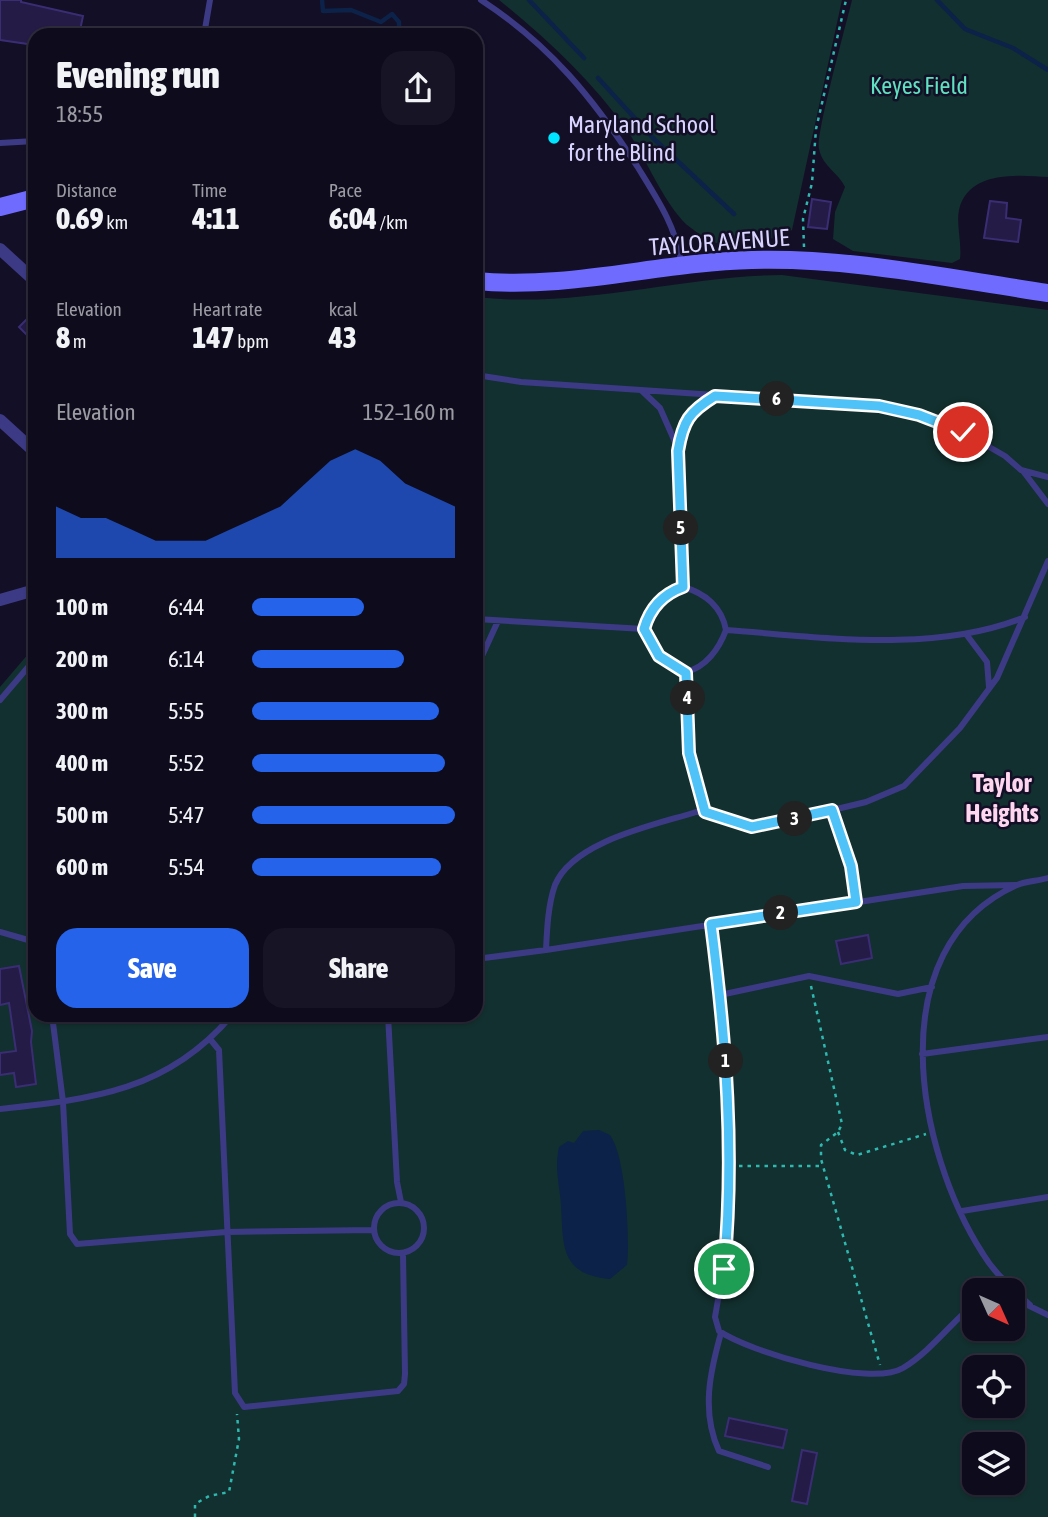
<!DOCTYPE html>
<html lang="en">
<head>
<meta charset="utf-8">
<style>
	body { margin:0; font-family:"Asap Condensed",sans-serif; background:#171425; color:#f1f3f6; height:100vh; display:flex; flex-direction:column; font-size:26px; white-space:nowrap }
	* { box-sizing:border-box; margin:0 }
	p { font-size:23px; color:#9b9ba3 }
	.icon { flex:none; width:38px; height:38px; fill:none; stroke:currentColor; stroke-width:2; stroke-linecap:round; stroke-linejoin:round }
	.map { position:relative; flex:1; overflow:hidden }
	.details { position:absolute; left:28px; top:28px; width:455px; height:994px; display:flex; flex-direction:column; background:#0e0b1c; border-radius:21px; box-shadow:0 2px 5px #0004,0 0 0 2px #2e2b3b }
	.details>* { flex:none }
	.needle { width:46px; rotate:135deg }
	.tools { position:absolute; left:962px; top:1278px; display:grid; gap:14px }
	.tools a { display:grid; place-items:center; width:63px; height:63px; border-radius:14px; background:#0e0b1c; box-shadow:0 2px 5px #0004,0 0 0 2px #2e2b3b; font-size:35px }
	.pin { position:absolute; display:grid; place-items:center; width:60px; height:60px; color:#fff; margin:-30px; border:4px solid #fff; border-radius:50%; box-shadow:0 2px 7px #0007 }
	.km { position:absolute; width:35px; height:35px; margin:-18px; border-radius:50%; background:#222; color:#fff; font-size:19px; line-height:35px; text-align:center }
	.round { display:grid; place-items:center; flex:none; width:74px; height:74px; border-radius:21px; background:#171425 }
	.headline { display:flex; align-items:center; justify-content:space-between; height:119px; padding:0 28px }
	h1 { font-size:38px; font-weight:800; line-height:52px }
	.metrics { display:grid; grid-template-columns:repeat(3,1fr); gap:10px; height:119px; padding:7px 28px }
	.metrics div { display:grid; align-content:center }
	.metrics b { font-size:30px; font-weight:800 }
	.metrics small { font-size:19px; font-weight:400 }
	.metrics p { font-size:19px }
	.chart { height:196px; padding:14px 28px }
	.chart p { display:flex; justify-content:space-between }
	.chart svg { width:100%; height:126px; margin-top:7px; fill:#2563eb; opacity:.7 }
	.primary-button { display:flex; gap:14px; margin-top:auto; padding:14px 28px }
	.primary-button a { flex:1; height:80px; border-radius:21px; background:#2563eb; color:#fff; font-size:28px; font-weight:800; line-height:80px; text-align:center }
	.primary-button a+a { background:#171425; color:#f1f3f6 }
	ul { padding:0 28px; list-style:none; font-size:23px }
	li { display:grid; grid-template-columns:112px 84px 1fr; align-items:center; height:52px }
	li i { height:18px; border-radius:9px; background:#2563eb }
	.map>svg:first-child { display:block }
	.green { fill:#12302f; fill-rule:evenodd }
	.water { fill:#0c2248 }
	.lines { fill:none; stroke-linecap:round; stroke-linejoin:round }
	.stream { stroke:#0c2248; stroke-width:4.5 }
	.building { fill:#241b47; stroke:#3b2d73; stroke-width:2 }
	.path { stroke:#2fb8b0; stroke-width:2.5; stroke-dasharray:3.5 5; stroke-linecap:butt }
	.service { stroke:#3d3a85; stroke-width:6 }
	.minor { stroke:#3d3a85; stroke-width:12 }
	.secondary { stroke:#6f6bff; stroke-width:18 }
	.route-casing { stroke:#fff; stroke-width:14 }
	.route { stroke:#4fc3f7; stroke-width:9 }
	.poi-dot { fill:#00e5ff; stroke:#130f26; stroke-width:2.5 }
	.labels { text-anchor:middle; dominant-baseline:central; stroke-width:5; stroke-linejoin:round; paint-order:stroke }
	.park-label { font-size:24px; fill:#5fe0c0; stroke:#130f26 }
	.poi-label { font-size:24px; fill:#d9d4ff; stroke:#130f26; text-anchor:start }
	.street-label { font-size:24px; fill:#d9d4ff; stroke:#130f26 }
	.neighbourhood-label { font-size:26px; font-weight:bold; fill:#ffd6f0; stroke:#130f26 }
</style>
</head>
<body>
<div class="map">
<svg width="1048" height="1517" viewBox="0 0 1048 1517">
	<rect width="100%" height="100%" fill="#130f26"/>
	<!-- green -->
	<path class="green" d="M 499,0 L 842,0 L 792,230 C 781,240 727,248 714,242 C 706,240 698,233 691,228 C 667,211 645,156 627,130 C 591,80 546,38 499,0 Z
		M 852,0 L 1048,0 L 1048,177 C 1019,175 968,170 959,210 C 956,224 962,243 960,259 L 952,263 L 853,251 L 833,239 L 835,212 L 845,187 C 838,172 823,167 819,149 C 815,137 847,21 852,0 Z
		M 782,275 L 1048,310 L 1048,1517 L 0,1517 L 0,687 L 35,646 L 35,1015 L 476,1015 L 476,297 C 578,309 681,276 782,275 ZM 975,1290 L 1013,1290 L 1013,1328 L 975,1328 ZM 975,1367 L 1013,1367 L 1013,1405 L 975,1405 ZM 975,1444 L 1013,1444 L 1013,1482 L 975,1482 Z"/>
	<!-- water -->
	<path class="water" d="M 599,1130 L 610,1135 C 626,1157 630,1238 627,1265 L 610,1279 C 554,1274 565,1238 560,1195 C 558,1177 555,1166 559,1147 L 568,1141 L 574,1143 L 583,1131 Z"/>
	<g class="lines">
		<!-- stream -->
		<path class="stream" d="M 322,0 L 323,11 L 351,10 L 381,22 L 392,14 L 399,22 L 399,35
			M 529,0 L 584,58
			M 937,0 L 965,29 L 1013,48 L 1048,70
			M 598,78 L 653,138 L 734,214"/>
	</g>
	<!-- building -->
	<path class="building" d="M 0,0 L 21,0 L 21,2 L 83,16 L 79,35 L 35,35 L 35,45 L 0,40 Z
		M 812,199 L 831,202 L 827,229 L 808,227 Z
		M 990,201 L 1007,203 L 1006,218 L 1021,220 L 1018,242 L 984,238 Z
		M 35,311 L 35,343 L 19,327 Z
		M 868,935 L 872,958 L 841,964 L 836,941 Z
		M 19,966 L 32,1031 L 31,1042 L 36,1084 L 16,1087 L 14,1073 L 0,1075 L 0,1053 L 16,1051 L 9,1003 L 0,1005 L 0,969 Z
		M 729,1418 L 787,1430 L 783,1448 L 725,1436 Z
		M 802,1450 L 817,1453 L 807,1504 L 792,1501 Z"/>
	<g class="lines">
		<!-- path -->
		<path class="path" d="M 804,247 L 803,219 L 812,183 L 816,129 L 846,0
			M 811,986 L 842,1124 L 838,1132 L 821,1145 L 821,1159 L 880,1365
			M 838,1132 L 845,1150 L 857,1155 L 926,1134
			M 739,1166 L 823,1166
			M 195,1517 L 195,1504 L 209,1496 L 229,1492 L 239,1439 L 237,1414"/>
		<!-- service -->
		<path class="service" d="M 481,0 C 550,45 593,98 637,166 C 656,197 676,226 681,262
			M 204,35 L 210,0
			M 0,143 L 35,141
			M 476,375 L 521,382 L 641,390 L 660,408 L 679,451 L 683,587
			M 641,390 L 879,406 L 919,415 L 963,432 L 1005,456 L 1021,470 L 1048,477
			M 679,449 C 683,420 690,411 715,396
			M 1023,471 L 1048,504
			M 683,587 C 705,593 722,607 726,630 C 719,649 706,667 686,672 L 659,656 L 644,629 C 650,608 663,594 683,587 Z
			M 476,619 L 644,629
			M 726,630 C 822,637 933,654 1025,617
			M 966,634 L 987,662 L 989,687
			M 476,669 L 498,621
			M 686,672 L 689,753 L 705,812
			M 0,700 L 35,659
			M 832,810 L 851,866 L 856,902
			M 711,924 C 728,1056 740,1186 715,1317 L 719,1331 C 750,1352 870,1388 903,1368 C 930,1352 951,1323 975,1303
			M 0,932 L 35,942
			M 546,950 L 963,886 L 1016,885
			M 476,959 L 546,950 C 547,929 548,905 555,885 C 573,841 655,825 696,812 L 705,812 L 739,825 L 766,826 L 866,802 L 904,786 L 960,728 L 997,678 L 1048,561
			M 720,995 L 809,976 L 898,994 L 932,987
			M 52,1015 L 63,1102 L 70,1234 L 77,1244 L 226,1232 L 373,1230
			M 388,1015 L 397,1182 L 401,1202
			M 210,1039 L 219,1050 L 235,1393 L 244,1407 L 398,1391 L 404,1384 L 405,1374 L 403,1254
			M 922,1054 L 1048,1037
			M 0,1109 C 93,1099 168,1091 232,1015
			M374 1228a25 25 0 1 1 50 0a25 25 0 1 1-50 0Z
			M 962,1211 L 1048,1197
			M 1013,1298 L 1048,1315
			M 1030,1305 C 1013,1289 995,1274 983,1254 C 917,1152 877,948 1017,885 C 1026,881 1038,881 1048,878
			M 721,1333 C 710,1372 701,1412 719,1451 L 768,1467"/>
		<!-- minor -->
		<path class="minor" d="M 0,249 L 35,281
			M 0,420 L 35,452
			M 0,600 L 35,590"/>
		<!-- secondary -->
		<path class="secondary" d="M 0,207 L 35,198
			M 476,281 C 569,290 660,262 752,260 C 850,257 951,279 1048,293"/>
	</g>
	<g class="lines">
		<!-- route casing -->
		<g class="route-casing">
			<path id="route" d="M 724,1269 C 735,1153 726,1040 711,924 L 856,902 L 851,866 L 832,810 L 752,827 L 705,812 L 689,753 L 686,673 L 659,656 L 644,629 C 650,608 663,594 683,587 L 678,451 C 683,421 689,412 715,396 L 879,406 L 919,415 L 963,432"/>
		</g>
		<!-- route -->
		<use href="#route" class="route"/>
	</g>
	<!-- markers -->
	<circle class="poi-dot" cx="554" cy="138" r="7"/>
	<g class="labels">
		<!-- park labels -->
		<g class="park-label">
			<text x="919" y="85">Keyes Field</text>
		</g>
		<!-- poi labels -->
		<g class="poi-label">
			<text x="568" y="124">Maryland School<tspan x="568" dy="28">for the Blind</tspan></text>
		</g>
		<!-- street labels -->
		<g class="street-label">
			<text transform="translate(719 242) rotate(-4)">TAYLOR AVENUE</text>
		</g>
		<!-- neighbourhood labels -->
		<g class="neighbourhood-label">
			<text x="1002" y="783">Taylor<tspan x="1002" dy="30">Heights</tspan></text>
		</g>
	</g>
</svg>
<div class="tools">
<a><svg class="needle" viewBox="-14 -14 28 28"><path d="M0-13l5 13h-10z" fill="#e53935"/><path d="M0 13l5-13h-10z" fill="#9b9ba3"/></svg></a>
<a><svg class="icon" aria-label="locate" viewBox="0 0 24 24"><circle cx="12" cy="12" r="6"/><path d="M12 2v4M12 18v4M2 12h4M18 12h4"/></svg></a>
<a><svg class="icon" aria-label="layers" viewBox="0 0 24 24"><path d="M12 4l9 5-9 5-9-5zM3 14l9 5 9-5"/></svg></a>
</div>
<div class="pin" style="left:724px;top:1269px;background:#1e9e55"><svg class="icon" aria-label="arrive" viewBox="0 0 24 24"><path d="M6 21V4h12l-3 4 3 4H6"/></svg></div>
<div class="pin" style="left:963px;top:432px;background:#d93025"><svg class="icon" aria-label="check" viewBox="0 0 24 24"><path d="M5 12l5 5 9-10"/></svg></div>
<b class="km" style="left:726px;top:1061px">1</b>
<b class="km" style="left:781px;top:913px">2</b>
<b class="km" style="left:795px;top:819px">3</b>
<b class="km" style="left:688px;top:698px">4</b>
<b class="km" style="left:681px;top:528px">5</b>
<b class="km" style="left:777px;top:399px">6</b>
<section class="details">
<div class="headline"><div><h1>Evening run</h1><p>18:55</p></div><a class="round"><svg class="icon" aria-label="share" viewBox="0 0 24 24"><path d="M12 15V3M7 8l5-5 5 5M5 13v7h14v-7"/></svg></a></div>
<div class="metrics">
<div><p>Distance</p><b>0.69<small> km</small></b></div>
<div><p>Time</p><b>4:11</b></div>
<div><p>Pace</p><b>6:04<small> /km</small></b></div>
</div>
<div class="metrics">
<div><p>Elevation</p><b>8<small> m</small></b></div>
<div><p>Heart rate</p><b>147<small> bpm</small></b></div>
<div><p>kcal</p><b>43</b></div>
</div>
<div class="chart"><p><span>Elevation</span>152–160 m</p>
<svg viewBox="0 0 160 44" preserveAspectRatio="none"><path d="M0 44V26L10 30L20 30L30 34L40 38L50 38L60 38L70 34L80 30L90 26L100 18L110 10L120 6L130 10L140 18L150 22L160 26V44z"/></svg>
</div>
<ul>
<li><b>100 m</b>6:44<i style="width:55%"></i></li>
<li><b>200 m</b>6:14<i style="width:75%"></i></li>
<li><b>300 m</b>5:55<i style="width:92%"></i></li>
<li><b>400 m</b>5:52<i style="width:95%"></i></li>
<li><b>500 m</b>5:47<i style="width:100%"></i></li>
<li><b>600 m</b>5:54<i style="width:93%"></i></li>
</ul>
<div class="primary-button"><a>Save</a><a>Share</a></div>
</section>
</div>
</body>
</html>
